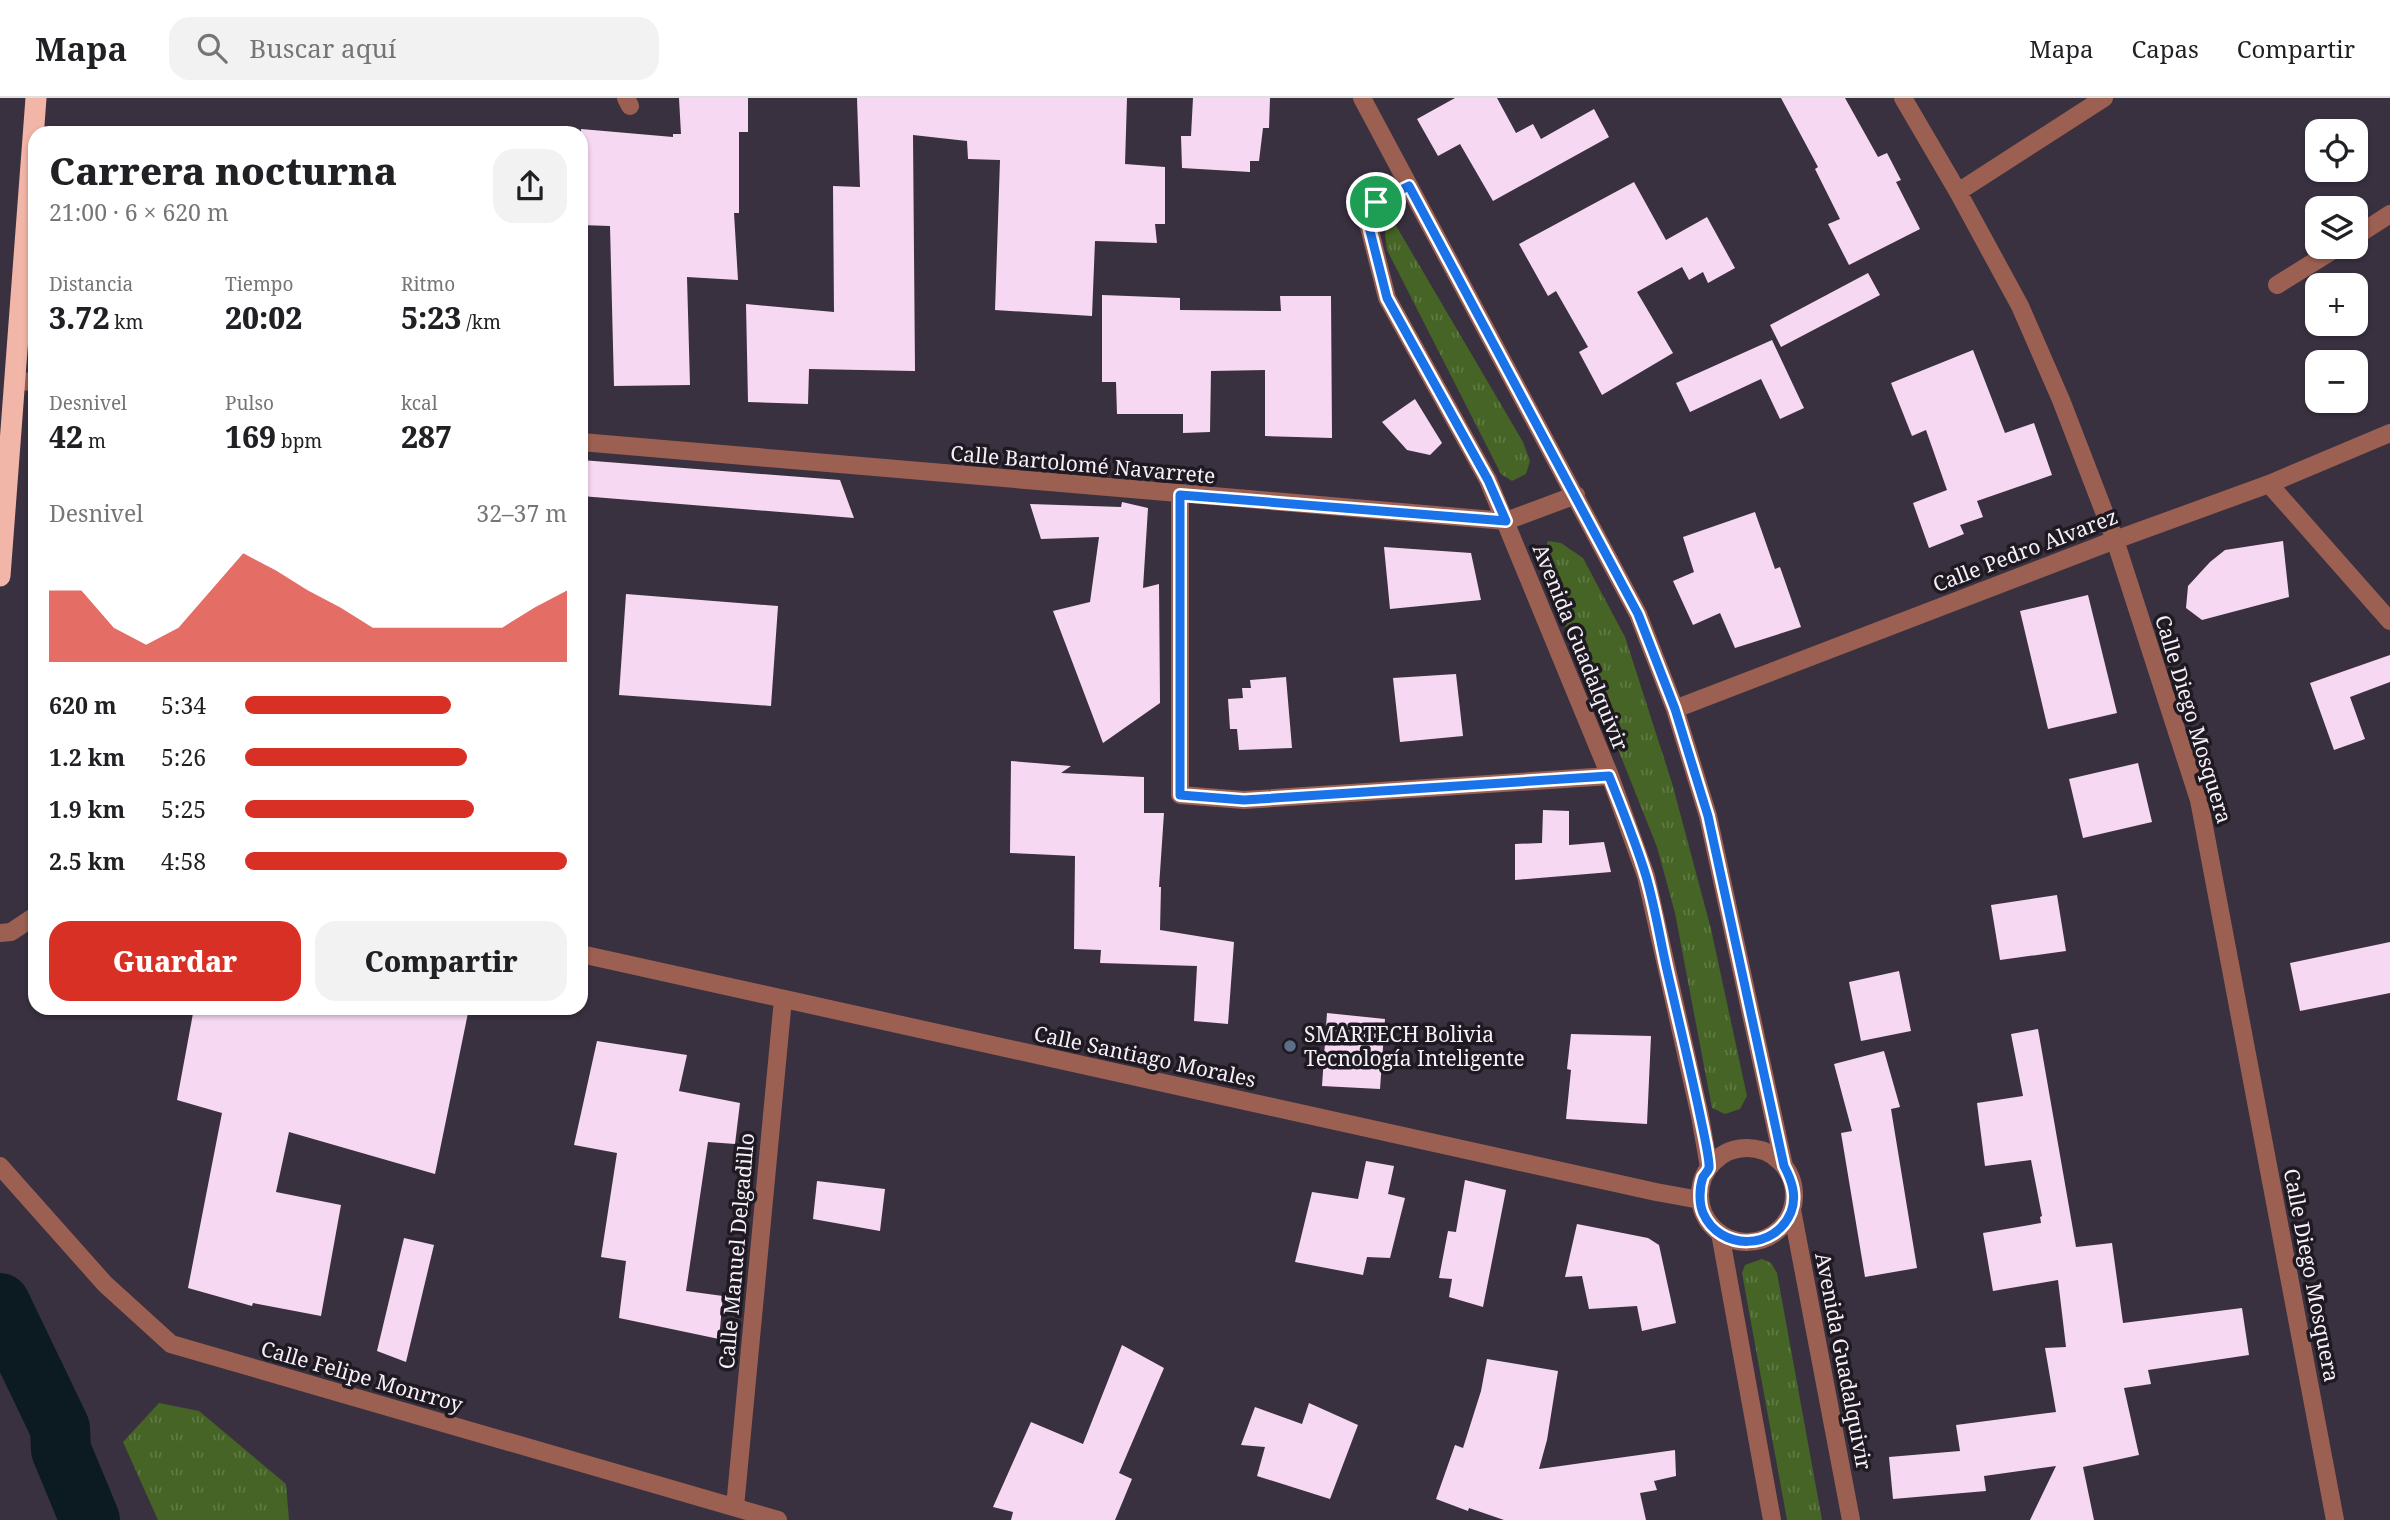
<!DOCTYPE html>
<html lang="es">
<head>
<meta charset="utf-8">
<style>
	body { margin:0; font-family:"Noto Serif",serif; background:#f2f2f2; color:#202124; height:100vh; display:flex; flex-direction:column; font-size:26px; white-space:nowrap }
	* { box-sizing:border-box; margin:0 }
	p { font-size:23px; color:#757577 }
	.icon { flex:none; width:38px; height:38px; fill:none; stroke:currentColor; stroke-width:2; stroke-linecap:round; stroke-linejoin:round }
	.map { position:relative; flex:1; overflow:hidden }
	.sheet { position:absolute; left:28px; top:28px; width:560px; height:889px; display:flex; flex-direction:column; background:#fff; border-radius:21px; box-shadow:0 2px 5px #0004 }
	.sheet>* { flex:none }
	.tools { position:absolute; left:2305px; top:21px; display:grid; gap:14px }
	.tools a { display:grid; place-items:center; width:63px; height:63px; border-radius:14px; background:#fff; box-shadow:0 2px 5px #0004; font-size:35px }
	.pin { position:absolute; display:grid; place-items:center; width:60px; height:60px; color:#fff; margin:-30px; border:4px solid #fff; border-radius:50%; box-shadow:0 2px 7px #0007 }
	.round { display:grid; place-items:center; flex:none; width:74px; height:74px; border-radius:21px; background:#f2f2f2 }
	.head { display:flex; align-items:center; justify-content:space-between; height:119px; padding:0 21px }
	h1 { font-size:38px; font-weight:800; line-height:52px }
	.stats { display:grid; grid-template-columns:repeat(3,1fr); gap:10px; height:119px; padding:7px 21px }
	.stats div { display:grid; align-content:center }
	.stats b { font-size:30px; font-weight:800 }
	.stats small { font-size:19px; font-weight:400 }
	.stats p { font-size:19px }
	.chart { height:196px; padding:14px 21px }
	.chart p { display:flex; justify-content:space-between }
	.chart svg { width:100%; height:126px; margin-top:7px; fill:#d93025; opacity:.7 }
	.button { display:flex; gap:14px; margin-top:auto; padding:14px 21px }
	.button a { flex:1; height:80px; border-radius:21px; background:#d93025; color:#fff; font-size:28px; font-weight:800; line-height:80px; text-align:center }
	.button a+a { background:#f2f2f2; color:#202124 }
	ul { padding:0 21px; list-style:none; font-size:23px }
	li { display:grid; grid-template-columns:112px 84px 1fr; align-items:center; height:52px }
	li i { height:18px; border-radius:9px; background:#d93025 }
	header { display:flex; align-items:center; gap:42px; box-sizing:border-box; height:98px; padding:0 35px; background:#fff; border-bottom:2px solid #e0e0e0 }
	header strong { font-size:33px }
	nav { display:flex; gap:38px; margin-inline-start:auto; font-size:24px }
	.search { width:490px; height:63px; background:#f2f2f2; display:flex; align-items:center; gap:18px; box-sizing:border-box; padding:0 24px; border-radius:21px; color:#757577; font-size:26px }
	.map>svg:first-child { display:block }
	.grass { fill:url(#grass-tufts) }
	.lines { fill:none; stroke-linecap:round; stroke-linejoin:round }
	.river { stroke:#0b1b21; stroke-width:60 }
	.building { fill:#f7d8f3 }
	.street { stroke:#9c6052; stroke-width:18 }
	.highway { stroke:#f2b6a8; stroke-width:21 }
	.route-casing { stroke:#fff; stroke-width:14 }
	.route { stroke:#1a73e8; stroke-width:9 }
	.service-dot { fill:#5c6f8a; stroke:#1f1a21; stroke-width:2.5 }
	.labels { text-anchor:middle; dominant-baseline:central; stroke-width:7; stroke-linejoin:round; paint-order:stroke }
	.street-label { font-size:21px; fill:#f6f0fa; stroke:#1f1a21 }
	.poi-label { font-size:21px; fill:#f6f0fa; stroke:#1f1a21; text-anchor:start }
</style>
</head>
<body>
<header>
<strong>Mapa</strong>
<div class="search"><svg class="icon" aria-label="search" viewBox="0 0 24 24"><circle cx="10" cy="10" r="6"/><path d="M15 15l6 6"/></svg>Buscar aquí</div>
<nav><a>Mapa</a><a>Capas</a><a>Compartir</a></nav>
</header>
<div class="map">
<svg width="2390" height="1422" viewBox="0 0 2390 1422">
	<defs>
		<pattern id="grass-tufts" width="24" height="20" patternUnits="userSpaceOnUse" patternTransform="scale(1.75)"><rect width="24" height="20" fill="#456425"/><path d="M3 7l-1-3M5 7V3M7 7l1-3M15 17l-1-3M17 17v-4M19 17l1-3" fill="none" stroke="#607a46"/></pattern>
	</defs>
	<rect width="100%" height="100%" fill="#3a3140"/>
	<!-- grass -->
	<path class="grass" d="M 1388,114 L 1523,344 L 1530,363 L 1526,376 L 1512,383 L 1501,376 L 1387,152 L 1385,136 Z
		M 1548,443 L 1561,445 L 1583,460 L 1625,539 L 1672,685 L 1711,831 L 1747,998 L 1740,1011 L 1725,1016 L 1712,1010 L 1675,815 L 1657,749 L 1620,656 L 1549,490 L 1543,462 Z
		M 1762,1161 L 1771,1165 L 1777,1175 L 1822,1422 L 1787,1422 L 1742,1175 L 1745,1167 Z
		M 159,1305 L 199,1313 L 286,1386 L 289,1422 L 158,1422 L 123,1344 Z"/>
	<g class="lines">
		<!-- river -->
		<path class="river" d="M 0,1205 L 60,1330 L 61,1352 L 90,1422"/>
	</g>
	<!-- building -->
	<path class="building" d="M 679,0 L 748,0 L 748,34 L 739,34 L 739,115 L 734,115 L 738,182 L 687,179 L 690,287 L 614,288 L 610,128 L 581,127 L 581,31 L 673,39 L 673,36 L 681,36 Z
		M 857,0 L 1127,0 L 1125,66 L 1165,69 L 1165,126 L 1155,126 L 1157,145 L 1095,143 L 1092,218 L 995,212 L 1000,62 L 968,61 L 967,43 L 913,37 L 915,273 L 809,271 L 808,306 L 748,304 L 746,206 L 834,214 L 833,88 L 860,89 Z
		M 1193,0 L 1270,0 L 1269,30 L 1263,30 L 1259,63 L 1250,63 L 1250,74 L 1182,70 L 1181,38 L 1191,38 Z
		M 1455,0 L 1497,0 L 1516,35 L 1533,26 L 1541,41 L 1594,11 L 1609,39 L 1493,103 L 1460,46 L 1438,58 L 1417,21 Z
		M 1781,0 L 1845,0 L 1878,59 L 1887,55 L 1901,82 L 1896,84 L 1920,131 L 1849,167 L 1828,126 L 1840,121 L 1815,71 L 1818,69 Z
		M 1634,84 L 1666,142 L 1707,119 L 1735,170 L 1708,185 L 1703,174 L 1689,182 L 1682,169 L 1637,194 L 1673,255 L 1602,297 L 1579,254 L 1588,249 L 1556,193 L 1548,198 L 1519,146 Z
		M 1868,175 L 1880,197 L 1781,249 L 1770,227 Z
		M 1102,197 L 1180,200 L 1180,212 L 1281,213 L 1280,198 L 1331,198 L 1332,340 L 1265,338 L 1265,272 L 1211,273 L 1210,334 L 1183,335 L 1183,316 L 1117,316 L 1116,284 L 1102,284 Z
		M 1772,242 L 1804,310 L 1780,321 L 1761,281 L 1690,314 L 1676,285 Z
		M 1973,252 L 2005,335 L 2034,325 L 2052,377 L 1977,403 L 1983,419 L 1960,427 L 1964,436 L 1929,450 L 1913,405 L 1947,392 L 1926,332 L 1912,338 L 1891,285 Z
		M 1415,301 L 1442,345 L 1430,357 L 1407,352 L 1382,324 Z
		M 581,362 L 840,382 L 854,420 L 581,398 Z
		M 1122,404 L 1148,410 L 1143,490 L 1159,486 L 1160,605 L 1103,645 L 1053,513 L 1090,504 L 1099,439 L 1041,441 L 1030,406 L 1121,409 Z
		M 1755,414 L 1775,471 L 1780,469 L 1801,529 L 1735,550 L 1720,515 L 1693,527 L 1673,483 L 1694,474 L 1683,439 Z
		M 2283,443 L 2289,499 L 2202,522 L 2186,510 L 2188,488 L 2210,464 L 2225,452 Z
		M 1384,449 L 1471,455 L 1481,502 L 1390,511 Z
		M 626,496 L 778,508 L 771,608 L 619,597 Z
		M 2088,497 L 2117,615 L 2048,631 L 2020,513 Z
		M 2390,557 L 2390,584 L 2350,599 L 2365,641 L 2334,652 L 2310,585 Z
		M 1456,576 L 1463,638 L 1400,644 L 1393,580 Z
		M 1286,579 L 1292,650 L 1239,652 L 1237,631 L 1230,631 L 1228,601 L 1243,600 L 1242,590 L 1251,590 L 1250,582 Z
		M 1011,663 L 1071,668 L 1061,675 L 1144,679 L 1144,715 L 1164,715 L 1159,789 L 1161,789 L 1160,832 L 1234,844 L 1228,926 L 1194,923 L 1197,868 L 1100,865 L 1101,852 L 1074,851 L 1075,758 L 1010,755 Z
		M 2138,665 L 2152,724 L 2083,740 L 2069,681 Z
		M 1543,712 L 1569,713 L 1569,747 L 1604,744 L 1611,774 L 1515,782 L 1515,746 L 1542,745 Z
		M 2057,797 L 2066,853 L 2000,862 L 1991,807 Z
		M 2390,844 L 2390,895 L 2300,913 L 2290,865 Z
		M 1899,873 L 1911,933 L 1861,943 L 1849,884 Z
		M 194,910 L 469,910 L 435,1076 L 289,1034 L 276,1094 L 341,1107 L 321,1218 L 253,1205 L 252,1208 L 188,1190 L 222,1015 L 177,1002 Z
		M 1327,915 L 1385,921 L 1380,991 L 1322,988 Z
		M 2038,931 L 2076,1149 L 2112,1145 L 2123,1225 L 2242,1210 L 2249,1257 L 2148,1272 L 2151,1286 L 2124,1290 L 2139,1357 L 2083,1369 L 2094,1422 L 2030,1422 L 2056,1368 L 1984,1378 L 1986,1393 L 1893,1401 L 1889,1359 L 1960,1353 L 1956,1327 L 2056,1314 L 2045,1250 L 2066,1249 L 2058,1182 L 1993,1193 L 1983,1135 L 2041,1125 L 2040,1119 L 2042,1118 L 2031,1062 L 1985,1068 L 1977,1005 L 2023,998 L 2011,936 Z
		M 1571,936 L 1651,938 L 1647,1026 L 1566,1021 L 1571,972 L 1567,971 Z
		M 597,943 L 687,957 L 679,993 L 740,1005 L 735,1046 L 708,1044 L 686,1193 L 723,1198 L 719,1241 L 619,1220 L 626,1163 L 601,1159 L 617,1055 L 574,1047 Z
		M 1884,953 L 1900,1009 L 1891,1011 L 1917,1170 L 1865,1179 L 1841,1035 L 1852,1033 L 1834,966 Z
		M 1366,1063 L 1394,1068 L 1388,1096 L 1405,1100 L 1390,1160 L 1367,1159 L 1363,1177 L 1295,1164 L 1312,1094 L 1358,1101 Z
		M 1465,1082 L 1506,1092 L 1483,1209 L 1449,1199 L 1452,1181 L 1439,1180 L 1448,1133 L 1456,1134 Z
		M 817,1083 L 885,1091 L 880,1133 L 813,1121 Z
		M 1577,1126 L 1648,1140 L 1659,1147 L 1676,1225 L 1642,1233 L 1637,1208 L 1589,1211 L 1582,1178 L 1565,1179 Z
		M 404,1140 L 434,1147 L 406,1264 L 377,1253 Z
		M 1122,1247 L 1164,1270 L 1119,1375 L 1132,1381 L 1115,1422 L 1011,1422 L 1013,1414 L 993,1409 L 1031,1324 L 1083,1346 Z
		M 1487,1261 L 1558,1273 L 1547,1342 L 1539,1371 L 1675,1352 L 1676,1378 L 1654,1383 L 1657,1392 L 1640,1395 L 1646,1422 L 1504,1422 L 1469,1410 L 1468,1413 L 1436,1401 L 1455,1347 L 1463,1350 L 1481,1293 Z
		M 1309,1305 L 1358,1327 L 1330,1401 L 1257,1378 L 1265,1349 L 1241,1347 L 1255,1309 L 1302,1326 Z"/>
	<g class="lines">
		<!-- street -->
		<path class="street" d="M 626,0 L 630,8
			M 1362,0 L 1638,516 L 1675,611 L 1708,718 L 1784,1068
			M 1903,0 L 1958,94 L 2020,208 L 2061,302 L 2115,442 L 2199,702 L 2335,1422
			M 1409,88 L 1376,105 L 1368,125 L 1387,200 L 1488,382 L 1610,678 L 1646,778 L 1700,1018 L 1709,1069
			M 1958,94 L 2104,0
			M 2356,138 L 2390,116
			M 2277,187 L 2338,149
			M 16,283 L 35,284
			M 581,344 L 1506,423 L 1576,397
			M 2269,386 L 2390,523
			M 1180,397 L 1180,697 L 1244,702 L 1610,678
			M 1675,611 L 2115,442 L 2269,386 L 2390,335
			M 0,835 L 11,834 L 35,818
			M 581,856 L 1656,1094 L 1700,1102
			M1700 1097a47 47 0 1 1 94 0a47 47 0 1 1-94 0Z
			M 0,1068 L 105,1186 L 171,1246 L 778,1422
			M 1792,1112 L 1851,1422
			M 1720,1135 L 1772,1422
			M 735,1409 L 783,901"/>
		<!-- highway -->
		<path class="highway" d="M 0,478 L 36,0"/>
	</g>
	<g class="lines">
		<!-- route casing -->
		<g class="route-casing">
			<path id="route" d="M 1409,88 L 1638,516 L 1675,611 L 1708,718 L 1784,1068 C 1792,1083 1797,1098 1791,1114 C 1776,1152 1720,1154 1703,1115 C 1699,1105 1699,1090 1703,1079 C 1705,1076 1708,1073 1709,1070 C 1710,1062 1702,1027 1700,1017 C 1690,969 1678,920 1667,872 C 1660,841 1655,809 1646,778 C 1636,745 1622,711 1609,678 L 1244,702 L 1180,697 L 1180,397 L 1506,423 L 1488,382 L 1387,200 L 1368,125 L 1376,104 Z"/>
		</g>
		<!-- route -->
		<use href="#route" class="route"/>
	</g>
	<!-- markers -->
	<circle class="service-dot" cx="1290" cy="948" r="7"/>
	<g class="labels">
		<!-- street labels -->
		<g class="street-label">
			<text transform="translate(1083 366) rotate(5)">Calle Bartolomé Navarrete</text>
			<text transform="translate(2025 452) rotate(-21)">Calle Pedro Alvarez</text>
			<text transform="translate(1581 549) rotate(68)">Avenida Guadalquivir</text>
			<text transform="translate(2194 621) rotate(73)">Calle Diego Mosquera</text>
			<text transform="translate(1145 958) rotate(12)">Calle Santiago Morales</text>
			<text transform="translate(736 1153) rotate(-85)">Calle Manuel Delgadillo</text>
			<text transform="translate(2312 1177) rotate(79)">Calle Diego Mosquera</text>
			<text transform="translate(1844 1263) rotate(79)">Avenida Guadalquivir</text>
			<text transform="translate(362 1278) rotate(16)">Calle Felipe Monrroy</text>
		</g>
		<!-- poi labels -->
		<g class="poi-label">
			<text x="1304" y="936">SMARTECH Bolivia<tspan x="1304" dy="24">Tecnología Inteligente</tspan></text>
		</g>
	</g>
</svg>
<div class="tools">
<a><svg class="icon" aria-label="locate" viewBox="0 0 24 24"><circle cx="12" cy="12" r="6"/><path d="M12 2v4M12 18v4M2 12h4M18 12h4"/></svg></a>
<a><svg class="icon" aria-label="layers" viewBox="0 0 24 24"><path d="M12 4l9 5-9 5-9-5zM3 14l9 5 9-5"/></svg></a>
<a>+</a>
<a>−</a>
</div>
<div class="pin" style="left:1376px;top:104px;background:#1e9e55"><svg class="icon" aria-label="arrive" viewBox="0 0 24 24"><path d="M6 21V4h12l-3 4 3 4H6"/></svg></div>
<section class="sheet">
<div class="head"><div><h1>Carrera nocturna</h1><p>21:00 · 6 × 620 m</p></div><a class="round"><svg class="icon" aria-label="share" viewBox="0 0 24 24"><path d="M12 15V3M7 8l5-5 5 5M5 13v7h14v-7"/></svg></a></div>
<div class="stats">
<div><p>Distancia</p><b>3.72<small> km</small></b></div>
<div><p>Tiempo</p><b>20:02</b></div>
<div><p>Ritmo</p><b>5:23<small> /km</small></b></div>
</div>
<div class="stats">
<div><p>Desnivel</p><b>42<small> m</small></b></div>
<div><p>Pulso</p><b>169<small> bpm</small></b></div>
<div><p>kcal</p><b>287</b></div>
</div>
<div class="chart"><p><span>Desnivel</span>32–37 m</p>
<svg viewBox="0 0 160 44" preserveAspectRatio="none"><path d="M0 44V19L10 19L20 32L30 38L40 32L50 19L60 6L70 12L80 19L90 25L100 32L110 32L120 32L130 32L140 32L150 25L160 19V44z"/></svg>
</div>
<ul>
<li><b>620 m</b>5:34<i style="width:64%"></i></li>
<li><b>1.2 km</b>5:26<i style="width:69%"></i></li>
<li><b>1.9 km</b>5:25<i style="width:71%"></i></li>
<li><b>2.5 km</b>4:58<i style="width:100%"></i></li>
</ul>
<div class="button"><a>Guardar</a><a>Compartir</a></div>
</section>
</div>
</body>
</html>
